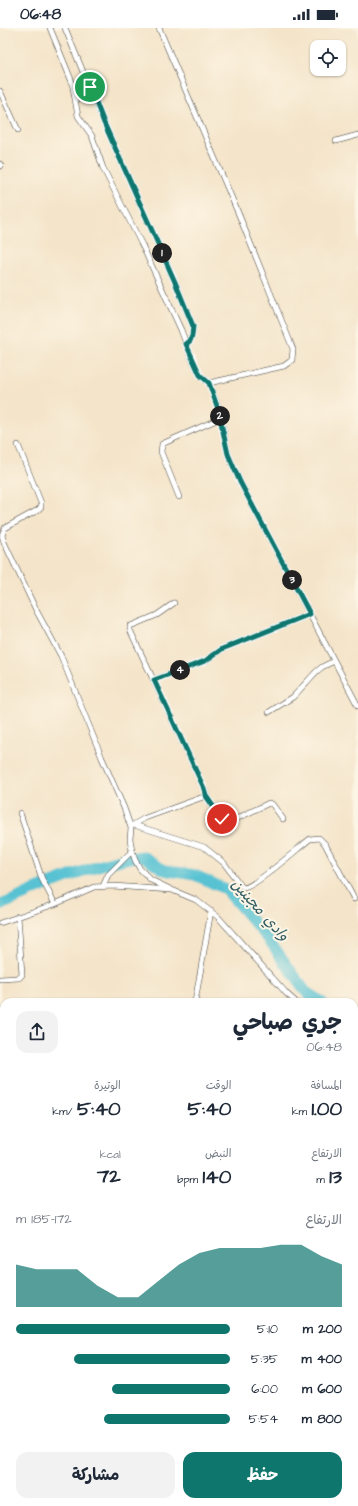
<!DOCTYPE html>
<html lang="ar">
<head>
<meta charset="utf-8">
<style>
	body { margin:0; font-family:"Architects Daughter","Playpen Sans Arabic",sans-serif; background:#f2f2f3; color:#1f2937; direction:rtl; height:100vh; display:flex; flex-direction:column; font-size:15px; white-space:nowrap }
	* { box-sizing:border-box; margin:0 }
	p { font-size:13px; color:#747a83 }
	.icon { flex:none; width:22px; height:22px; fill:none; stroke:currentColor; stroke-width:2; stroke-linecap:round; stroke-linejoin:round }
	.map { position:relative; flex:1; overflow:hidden; direction:ltr }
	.sheet { position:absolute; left:0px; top:970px; width:358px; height:508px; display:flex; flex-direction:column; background:#fff; border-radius:12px 12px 0 0; box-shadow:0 1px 3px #0004; direction:rtl }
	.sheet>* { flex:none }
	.tools { position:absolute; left:310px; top:12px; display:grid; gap:8px }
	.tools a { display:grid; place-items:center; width:36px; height:36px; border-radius:8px; background:#fff; box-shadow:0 1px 3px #0004; font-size:20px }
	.pin { position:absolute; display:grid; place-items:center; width:34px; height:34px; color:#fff; margin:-17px; border:2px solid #fff; border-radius:50%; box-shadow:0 1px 4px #0007 }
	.km { position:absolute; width:20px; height:20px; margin:-10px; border-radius:50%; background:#222; color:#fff; font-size:11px; line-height:20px; text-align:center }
	.round { display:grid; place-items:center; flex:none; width:42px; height:42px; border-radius:12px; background:#f2f2f3 }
	.head { display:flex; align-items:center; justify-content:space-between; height:68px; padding:0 16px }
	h1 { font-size:22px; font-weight:700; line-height:30px }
	.stats { display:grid; grid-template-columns:repeat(3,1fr); gap:6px; height:68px; padding:4px 16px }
	.stats div { display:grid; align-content:center }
	.stats b { font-size:20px; font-weight:700 }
	.stats small { font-size:11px; font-weight:400 }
	.stats p { font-size:11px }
	.chart { height:112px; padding:8px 16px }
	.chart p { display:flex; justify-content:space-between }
	.chart svg { width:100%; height:72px; margin-top:4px; fill:#0f766e; opacity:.7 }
	.cta { display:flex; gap:8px; margin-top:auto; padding:8px 16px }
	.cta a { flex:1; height:46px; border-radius:12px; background:#0f766e; color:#fff; font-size:16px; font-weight:700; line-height:46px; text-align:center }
	.cta a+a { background:#f2f2f3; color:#1f2937 }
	ul { padding:0 16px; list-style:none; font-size:13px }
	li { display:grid; grid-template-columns:64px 48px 1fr; align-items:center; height:30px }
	li i { height:10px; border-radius:5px; background:#0f766e }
	.status { display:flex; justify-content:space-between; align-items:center; height:28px; padding:0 20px; background:#fff; direction:ltr }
	.status svg { height:11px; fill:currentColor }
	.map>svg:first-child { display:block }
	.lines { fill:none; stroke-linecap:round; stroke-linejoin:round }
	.river { stroke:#58c2d3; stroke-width:11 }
	.minor-casing { stroke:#3c3a36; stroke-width:6 }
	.trunk-casing { stroke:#3c3a36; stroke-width:10 }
	.minor { stroke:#fff; stroke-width:5 }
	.trunk { stroke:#f1c369; stroke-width:9 }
	.route-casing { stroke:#fff; stroke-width:8 }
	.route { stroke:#0f766e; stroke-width:5 }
	.labels { text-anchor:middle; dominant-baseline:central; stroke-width:4; stroke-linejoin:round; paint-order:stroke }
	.water-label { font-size:15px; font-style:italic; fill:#345e65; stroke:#fcf5e5 }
</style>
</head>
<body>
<div class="status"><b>06:48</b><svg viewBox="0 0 49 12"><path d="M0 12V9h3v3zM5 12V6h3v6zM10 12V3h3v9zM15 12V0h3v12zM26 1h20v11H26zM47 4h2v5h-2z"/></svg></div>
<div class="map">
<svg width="358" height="1478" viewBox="0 0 358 1478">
	<rect width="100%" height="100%" fill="#fcf5e5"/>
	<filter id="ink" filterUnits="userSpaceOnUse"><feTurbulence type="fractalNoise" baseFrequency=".025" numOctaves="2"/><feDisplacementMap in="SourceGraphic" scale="8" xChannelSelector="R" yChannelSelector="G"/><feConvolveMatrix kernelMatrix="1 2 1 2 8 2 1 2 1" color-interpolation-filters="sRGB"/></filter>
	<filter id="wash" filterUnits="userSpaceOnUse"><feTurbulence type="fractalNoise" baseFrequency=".012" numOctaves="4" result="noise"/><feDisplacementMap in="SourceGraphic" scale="16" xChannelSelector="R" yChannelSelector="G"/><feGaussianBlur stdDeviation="0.9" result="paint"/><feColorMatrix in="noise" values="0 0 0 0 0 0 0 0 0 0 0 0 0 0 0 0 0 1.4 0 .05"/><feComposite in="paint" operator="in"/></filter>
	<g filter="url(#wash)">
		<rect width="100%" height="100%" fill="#f4e4c9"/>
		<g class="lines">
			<!-- river -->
			<path class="river" d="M 0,877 C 13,873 24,866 37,861 C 70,848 107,832 143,828 L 164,842 L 195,847 L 225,861 L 269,912 L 306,964 L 322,974
				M 354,990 L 358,992"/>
		</g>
	</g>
	<g filter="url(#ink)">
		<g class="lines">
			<!-- minor casing -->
			<g class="minor-casing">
				<path id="minor" d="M 50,0 L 72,54 L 78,88 L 92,108 L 103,140 L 143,219 L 181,302 L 192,331 L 200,347 L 209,355 L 219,381 L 228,426 L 240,454 L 358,678
					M 65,0 L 104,95 L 175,254 L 193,298 L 192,308 L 190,313 L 186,316
					M 159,0 L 239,187 L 293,321 L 292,332 L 284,338 L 209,355
					M 0,63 L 18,102
					M 336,113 L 358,107
					M 0,136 L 1,138
					M 18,417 L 41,475 L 41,479 L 38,482 L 5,500 L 2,507 L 4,514 L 36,582 L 61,628 L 102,730 L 124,780 L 131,800 L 130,811 L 132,823 L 135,832 L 140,841 L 151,852 L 172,862
					M 179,469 L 161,424 L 162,416 L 221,390
					M 174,575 L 157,587 L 133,597 L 130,598 L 130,602 L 203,758 C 206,766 214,786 222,790 C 226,793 230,793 234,792 L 269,775 L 272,776 L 283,791
					M 153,652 L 205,633 L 222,621 L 310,586
					M 269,684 L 293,669 L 316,644 L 322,639 L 334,633
					M 20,785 L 42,851 L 55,876
					M 133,797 L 145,790 L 206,768
					M 134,797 L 204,819 L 224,835 L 241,858 L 244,860 C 256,858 298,820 310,811 L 319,810 L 325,816 L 354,871
					M 103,858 L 108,847 L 132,823
					M 0,895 L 55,876 L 94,859 L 113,858 L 172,862 L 196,872 L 218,889 L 287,966 L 296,974
					M 0,951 L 19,950 L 22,947 L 18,888
					M 195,974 L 211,883
					M 0,1006 L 4,1006
					M 354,1006 L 358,1007
					M 354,1067 L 358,1047
					M 354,1112 L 358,1112
					M 354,1157 L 358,1158
					M 354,1200 L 358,1201
					M 354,1243 L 358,1244
					M 0,1366 L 4,1366
					M 354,1377 L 358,1366"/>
			</g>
			<!-- trunk casing -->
			<g class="trunk-casing">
				<path id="trunk" d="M 354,1404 L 358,1403
					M 354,1415 L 358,1415
					M 31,1478 L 45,1474
					M 78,1478 L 95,1474"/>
			</g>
			<!-- minor -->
			<use href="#minor" class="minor"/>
			<!-- trunk -->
			<use href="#trunk" class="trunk"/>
		</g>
	</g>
	<g class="lines" filter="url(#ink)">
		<!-- route casing -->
		<g class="route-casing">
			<path id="route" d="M 90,59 L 104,95 L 175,254 L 193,298 L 192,308 L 190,313 L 186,316 L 200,347 L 209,355 L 218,381 L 228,426 L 240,454 L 310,586 L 222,621 L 205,633 L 154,652 L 203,758 L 206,768 L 222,791"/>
		</g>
		<!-- route -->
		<use href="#route" class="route"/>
	</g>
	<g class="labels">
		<!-- water labels -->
		<g class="water-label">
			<text transform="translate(260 882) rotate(48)">وادي مجينين</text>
		</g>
	</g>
</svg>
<div class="tools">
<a><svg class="icon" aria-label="locate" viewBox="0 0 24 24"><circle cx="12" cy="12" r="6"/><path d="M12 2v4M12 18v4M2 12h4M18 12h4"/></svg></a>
</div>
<div class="pin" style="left:90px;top:59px;background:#1e9e55"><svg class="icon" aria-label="arrive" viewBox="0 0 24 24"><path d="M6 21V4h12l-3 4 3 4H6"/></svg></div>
<div class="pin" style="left:222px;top:791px;background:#d93025"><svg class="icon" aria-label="check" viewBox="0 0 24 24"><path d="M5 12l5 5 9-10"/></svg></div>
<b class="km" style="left:162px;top:225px">1</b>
<b class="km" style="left:220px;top:388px">2</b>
<b class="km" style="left:292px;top:552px">3</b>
<b class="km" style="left:180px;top:642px">4</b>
<section class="sheet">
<div class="head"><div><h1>جري صباحي</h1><p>06:48</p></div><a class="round"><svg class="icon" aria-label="share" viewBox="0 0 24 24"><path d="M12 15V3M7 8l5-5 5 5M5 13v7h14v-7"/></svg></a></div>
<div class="stats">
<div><p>المسافة</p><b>1.00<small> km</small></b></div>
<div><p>الوقت</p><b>5:40</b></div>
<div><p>الوتيرة</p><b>5:40<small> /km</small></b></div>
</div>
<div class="stats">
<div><p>الارتفاع</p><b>13<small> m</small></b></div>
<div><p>النبض</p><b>140<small> bpm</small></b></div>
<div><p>kcal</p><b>72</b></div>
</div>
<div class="chart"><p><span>الارتفاع</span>172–185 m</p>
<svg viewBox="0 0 160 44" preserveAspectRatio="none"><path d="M0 44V18L10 21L20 21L30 21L40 31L50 38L60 38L70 28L80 18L90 11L100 8L110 8L120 8L130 6L140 6L150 13L160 18V44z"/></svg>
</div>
<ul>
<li><b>200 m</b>5:10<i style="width:100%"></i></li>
<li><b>400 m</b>5:35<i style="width:73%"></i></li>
<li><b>600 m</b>6:00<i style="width:55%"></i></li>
<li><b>800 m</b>5:54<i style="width:59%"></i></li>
</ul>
<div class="cta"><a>حفظ</a><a>مشاركة</a></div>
</section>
</div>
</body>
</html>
